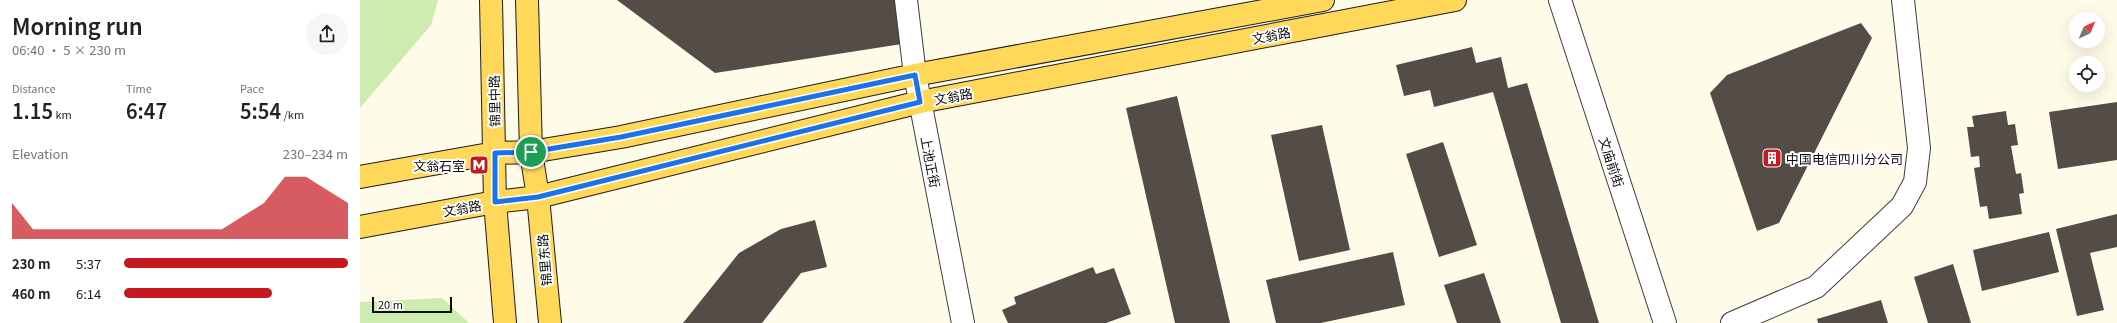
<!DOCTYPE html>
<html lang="en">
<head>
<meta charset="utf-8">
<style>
	body { margin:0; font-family:Georgia,"Noto Sans SC",serif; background:#f6f6f6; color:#222; height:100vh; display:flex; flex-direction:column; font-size:15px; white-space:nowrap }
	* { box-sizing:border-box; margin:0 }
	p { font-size:13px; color:#767676 }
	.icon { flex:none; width:22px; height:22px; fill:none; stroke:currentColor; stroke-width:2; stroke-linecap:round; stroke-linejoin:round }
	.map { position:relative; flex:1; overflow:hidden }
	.drawer { display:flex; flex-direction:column; background:#fff; width:360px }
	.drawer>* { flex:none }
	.needle { width:26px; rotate:44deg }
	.tools { position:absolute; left:1709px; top:12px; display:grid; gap:8px }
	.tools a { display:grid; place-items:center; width:36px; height:36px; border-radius:50%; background:#fff; box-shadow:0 4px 16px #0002; font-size:20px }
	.scale { position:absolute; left:12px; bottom:10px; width:80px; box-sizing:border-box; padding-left:4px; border:2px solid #0b0b0b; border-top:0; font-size:11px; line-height:14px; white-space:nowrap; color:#0b0b0b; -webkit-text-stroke:3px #fff; paint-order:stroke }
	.pin { position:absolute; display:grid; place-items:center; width:34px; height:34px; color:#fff; margin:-17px; border:2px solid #fff; border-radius:50%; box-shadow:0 1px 4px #0007 }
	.round { display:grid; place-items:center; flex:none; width:42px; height:42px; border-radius:21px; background:#f6f6f6 }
	.summary { display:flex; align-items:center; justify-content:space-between; height:68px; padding:0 12px }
	h1 { font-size:22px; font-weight:600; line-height:30px }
	.figures { display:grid; grid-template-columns:repeat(3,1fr); gap:6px; height:68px; padding:4px 12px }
	.figures div { display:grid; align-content:center }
	.figures b { font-size:20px; font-weight:600 }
	.figures small { font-size:11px; font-weight:400 }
	.figures p { font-size:11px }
	.chart { height:112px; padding:8px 12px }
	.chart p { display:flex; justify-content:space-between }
	.chart svg { width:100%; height:72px; margin-top:4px; fill:#c6181f; opacity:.7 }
	ul { padding:0 12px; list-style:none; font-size:13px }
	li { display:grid; grid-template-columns:64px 48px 1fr; align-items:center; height:30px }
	li i { height:10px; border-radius:5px; background:#c6181f }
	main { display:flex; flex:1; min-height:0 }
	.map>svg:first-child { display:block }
	.green { fill:#cfecb0 }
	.building { fill:#544c47 }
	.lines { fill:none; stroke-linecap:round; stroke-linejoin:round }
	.minor-casing { stroke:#3e3e3e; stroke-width:24 }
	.major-casing { stroke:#1c1c1c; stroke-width:24 }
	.minor { stroke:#fff; stroke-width:22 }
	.major { stroke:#ffd859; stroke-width:22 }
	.route-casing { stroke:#fff; stroke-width:8 }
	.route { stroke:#1a73e8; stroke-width:5 }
	.labels { text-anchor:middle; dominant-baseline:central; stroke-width:4; stroke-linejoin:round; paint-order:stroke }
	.street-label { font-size:13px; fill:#0b0b0b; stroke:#fff }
	.poi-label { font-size:13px; fill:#0b0b0b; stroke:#fff; text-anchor:start }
</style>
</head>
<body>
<main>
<section class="drawer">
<div class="summary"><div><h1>Morning run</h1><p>06:40 · 5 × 230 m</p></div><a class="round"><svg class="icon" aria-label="share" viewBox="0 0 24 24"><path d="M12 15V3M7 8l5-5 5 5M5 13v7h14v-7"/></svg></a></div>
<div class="figures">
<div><p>Distance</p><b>1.15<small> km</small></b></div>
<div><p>Time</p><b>6:47</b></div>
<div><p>Pace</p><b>5:54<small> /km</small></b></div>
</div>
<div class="chart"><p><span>Elevation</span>230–234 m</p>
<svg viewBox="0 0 160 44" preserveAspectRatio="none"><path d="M0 44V22L10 38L20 38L30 38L40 38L50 38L60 38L70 38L80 38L90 38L100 38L110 30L120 22L130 6L140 6L150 14L160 22V44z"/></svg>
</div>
<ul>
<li><b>230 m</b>5:37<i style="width:100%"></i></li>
<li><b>460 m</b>6:14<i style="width:66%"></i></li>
</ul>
</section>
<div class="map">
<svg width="1757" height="323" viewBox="0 0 1757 323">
	<rect width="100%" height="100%" fill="#fffbe9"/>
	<!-- green -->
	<path class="green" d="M 0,0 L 78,0 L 71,25 L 0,108 Z
		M 82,298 L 109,323 L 0,323 L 0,302 Z"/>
	<!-- building -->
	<path class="building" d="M 257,0 L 537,0 L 542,44 L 355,73 Z
		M 1501,23 L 1512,38 L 1419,223 L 1397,231 L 1350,93 L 1367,75 Z
		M 1112,47 L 1116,63 L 1141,57 L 1148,88 L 1167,83 L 1239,323 L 1201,323 L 1133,92 L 1074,107 L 1070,90 L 1044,96 L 1036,65 Z
		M 817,96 L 870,323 L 815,323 L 766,108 Z
		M 1757,102 L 1757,160 L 1698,169 L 1689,112 Z
		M 1646,111 L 1648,125 L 1655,124 L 1658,145 L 1651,146 L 1656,174 L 1661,173 L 1664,193 L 1659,194 L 1662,214 L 1629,219 L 1627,206 L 1620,207 L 1614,168 L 1620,167 L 1619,156 L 1611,157 L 1607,127 L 1614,127 L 1612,116 Z
		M 962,125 L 990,250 L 939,261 L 911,135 Z
		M 1083,142 L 1117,245 L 1079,257 L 1046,154 Z
		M 1757,214 L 1757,247 L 1730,253 L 1744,310 L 1717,316 L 1696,229 Z
		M 455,220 L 467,267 L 441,273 L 402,323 L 323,323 L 379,253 L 421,229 Z
		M 1689,232 L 1699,272 L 1622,291 L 1613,250 Z
		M 1033,252 L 1045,305 L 961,323 L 916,323 L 906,280 Z
		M 1593,264 L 1611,323 L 1568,323 L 1554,277 Z
		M 733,267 L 736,274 L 754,268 L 771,314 L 746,323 L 648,323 L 642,310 L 656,304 L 654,297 Z
		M 1124,273 L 1141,323 L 1097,323 L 1084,285 Z
		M 1521,300 L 1528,323 L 1458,323 L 1457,319 Z"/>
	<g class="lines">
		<!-- minor casing -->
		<g class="minor-casing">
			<path id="minor" d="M 546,0 L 555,75 L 603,323
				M 1200,0 L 1305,323
				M 1372,323 L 1456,287 L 1542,206 L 1555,182 L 1559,148 L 1543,0"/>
		</g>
		<!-- major casing -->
		<g class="major-casing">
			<path id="major" d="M 131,0 L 135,202 L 145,323
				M 167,0 L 171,152 L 178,197 L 190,323
				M 0,177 L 135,153 L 171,152 L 261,137 L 555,75 L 963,0
				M 0,227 L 135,202 L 178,197 L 560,102 L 1095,0"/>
		</g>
		<!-- minor -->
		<use href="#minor" class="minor"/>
		<!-- major -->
		<use href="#major" class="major"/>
	</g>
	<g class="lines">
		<!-- route casing -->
		<g class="route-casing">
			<path id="route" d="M 555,75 L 560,102 L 178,197 L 135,202 L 135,153 L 171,152 L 261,137 Z"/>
		</g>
		<!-- route -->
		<use href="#route" class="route"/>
	</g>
	<!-- icons -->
	<defs>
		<g id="building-square" transform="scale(1)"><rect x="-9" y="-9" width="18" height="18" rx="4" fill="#c6181f" stroke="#fff"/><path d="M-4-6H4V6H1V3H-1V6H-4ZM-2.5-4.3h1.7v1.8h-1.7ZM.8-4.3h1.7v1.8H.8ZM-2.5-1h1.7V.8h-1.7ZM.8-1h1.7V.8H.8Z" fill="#fff"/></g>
		<g id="metro-square" transform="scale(1)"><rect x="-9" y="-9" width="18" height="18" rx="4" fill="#c6181f" stroke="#fff"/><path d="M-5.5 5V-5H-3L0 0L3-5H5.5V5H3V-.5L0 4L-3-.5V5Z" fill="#fff"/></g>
	</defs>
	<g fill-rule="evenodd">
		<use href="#building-square" x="1412" y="158"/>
		<use href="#metro-square" x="119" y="165"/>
	</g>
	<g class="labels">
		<!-- street labels -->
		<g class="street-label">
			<text transform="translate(911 35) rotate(-11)">文翁路</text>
			<text transform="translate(593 96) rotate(-11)">文翁路</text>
			<text transform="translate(134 101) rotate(-91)">锦里中路</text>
			<text transform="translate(571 162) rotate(79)">上池正街</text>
			<text transform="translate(1252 162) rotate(72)">文庙前街</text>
			<text transform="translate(102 208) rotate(-10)">文翁路</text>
			<text transform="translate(184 260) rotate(-95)">锦里东路</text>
		</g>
		<!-- poi labels -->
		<g class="poi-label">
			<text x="1426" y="158">中国电信四川分公司</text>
			<text x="105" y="165" text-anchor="end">文翁石室</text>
		</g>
	</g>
</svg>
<div class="tools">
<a><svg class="needle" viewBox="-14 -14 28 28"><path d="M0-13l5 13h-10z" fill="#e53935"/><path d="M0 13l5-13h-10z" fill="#767676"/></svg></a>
<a><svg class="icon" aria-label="locate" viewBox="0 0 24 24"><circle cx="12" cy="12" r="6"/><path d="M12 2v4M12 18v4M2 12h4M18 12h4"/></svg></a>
</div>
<div class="scale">20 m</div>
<div class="pin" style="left:171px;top:152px;background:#1e9e55"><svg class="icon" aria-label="arrive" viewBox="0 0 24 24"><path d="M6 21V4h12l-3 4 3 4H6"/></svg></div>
</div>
</main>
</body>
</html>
